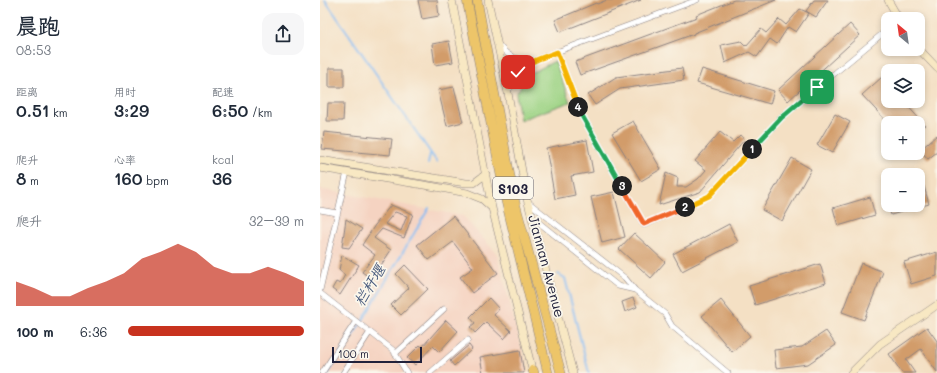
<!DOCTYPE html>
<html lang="zh">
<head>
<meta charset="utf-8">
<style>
	body { margin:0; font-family:Mali,"LXGW WenKai TC",sans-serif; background:#f6f6f7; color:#1f2937; height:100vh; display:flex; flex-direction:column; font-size:15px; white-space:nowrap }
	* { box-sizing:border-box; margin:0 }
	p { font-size:13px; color:#747a83 }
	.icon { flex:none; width:22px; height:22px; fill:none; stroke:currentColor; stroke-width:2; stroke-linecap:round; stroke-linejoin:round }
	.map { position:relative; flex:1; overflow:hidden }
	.sheet { display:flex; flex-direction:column; background:#fff; width:320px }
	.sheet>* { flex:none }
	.needle { width:26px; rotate:331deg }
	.controls { position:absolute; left:561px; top:12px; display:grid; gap:8px }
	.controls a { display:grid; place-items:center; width:44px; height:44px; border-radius:8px; background:#fff; box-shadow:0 2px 6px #0003; font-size:20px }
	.scale { position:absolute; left:12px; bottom:10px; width:90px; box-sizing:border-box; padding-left:4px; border:2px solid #22223b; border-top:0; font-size:11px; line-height:14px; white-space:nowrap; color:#22223b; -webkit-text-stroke:3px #fbf7ec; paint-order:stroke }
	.pin { position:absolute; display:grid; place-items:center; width:34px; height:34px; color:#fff; margin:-17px; border-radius:8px; box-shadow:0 2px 6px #0006 }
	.km { position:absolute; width:20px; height:20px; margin:-10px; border-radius:50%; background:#222; color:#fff; font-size:11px; line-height:20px; text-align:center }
	.round { display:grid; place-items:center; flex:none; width:42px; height:42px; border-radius:12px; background:#f6f6f7 }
	.headline { display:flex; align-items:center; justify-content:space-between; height:68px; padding:0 16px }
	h1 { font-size:22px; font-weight:600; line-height:30px }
	.figures { display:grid; grid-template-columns:repeat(3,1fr); gap:6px; height:68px; padding:4px 16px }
	.figures div { display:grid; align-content:center }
	.figures b { font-size:17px; font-weight:600 }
	.figures small { font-size:11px; font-weight:400 }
	.figures p { font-size:11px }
	.chart { height:112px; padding:8px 16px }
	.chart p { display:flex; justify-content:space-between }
	.chart svg { width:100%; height:72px; margin-top:4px; fill:#c8321e; opacity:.7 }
	ul { padding:0 16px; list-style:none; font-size:13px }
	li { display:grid; grid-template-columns:64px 48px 1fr; align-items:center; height:30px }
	li i { height:10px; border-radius:5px; background:#c8321e }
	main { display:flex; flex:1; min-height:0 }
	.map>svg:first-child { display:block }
	.built { fill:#f5d3c1 }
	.green { fill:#9dd384; stroke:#607a60 }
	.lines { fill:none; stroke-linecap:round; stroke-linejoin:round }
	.stream { stroke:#82baf2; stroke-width:2 }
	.building { fill:#d29c6a; fill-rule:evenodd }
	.street-casing { stroke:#8b8180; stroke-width:6 }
	.secondary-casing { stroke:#8b8180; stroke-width:8 }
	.highway-casing { stroke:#8b8180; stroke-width:10 }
	.street { stroke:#fff; stroke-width:5 }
	.secondary { stroke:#f8e8c3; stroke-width:7 }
	.highway { stroke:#edc569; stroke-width:9 }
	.split-1-casing { stroke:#fff; stroke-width:8 }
	.split-2-casing { stroke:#fff; stroke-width:8 }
	.split-3-casing { stroke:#fff; stroke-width:8 }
	.split-4-casing { stroke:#fff; stroke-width:8 }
	.split-5-casing { stroke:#fff; stroke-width:8 }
	.split-1 { stroke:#22a559; stroke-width:5 }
	.split-2 { stroke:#f5b400; stroke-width:5 }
	.split-3 { stroke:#f0652b; stroke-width:5 }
	.split-4 { stroke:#22a559; stroke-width:5 }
	.split-5 { stroke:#f5b400; stroke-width:5 }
	.labels { text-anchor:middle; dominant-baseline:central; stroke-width:3.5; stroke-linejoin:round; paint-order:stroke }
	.shield { fill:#fbf7ec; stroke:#636270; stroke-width:1 }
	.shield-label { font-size:13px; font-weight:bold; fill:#22223b }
	.street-label { font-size:14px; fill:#22223b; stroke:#fbf7ec }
	.water-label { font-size:15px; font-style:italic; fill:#44577b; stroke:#fbf7ec }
</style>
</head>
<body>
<main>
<section class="sheet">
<div class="headline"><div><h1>晨跑</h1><p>08:53</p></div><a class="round"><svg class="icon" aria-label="share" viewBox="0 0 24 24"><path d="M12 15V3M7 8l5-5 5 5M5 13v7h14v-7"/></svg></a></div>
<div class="figures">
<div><p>距离</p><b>0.51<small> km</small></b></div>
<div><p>用时</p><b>3:29</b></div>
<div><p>配速</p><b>6:50<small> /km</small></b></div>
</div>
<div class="figures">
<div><p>爬升</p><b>8<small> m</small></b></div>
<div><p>心率</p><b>160<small> bpm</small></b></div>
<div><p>kcal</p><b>36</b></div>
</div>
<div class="chart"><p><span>爬升</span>32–39 m</p>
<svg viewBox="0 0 160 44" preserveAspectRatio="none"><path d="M0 44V29L10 33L20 38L30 38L40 33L50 29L60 24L70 15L80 11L90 6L100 11L110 20L120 24L130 24L140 20L150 24L160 29V44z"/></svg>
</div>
<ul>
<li><b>100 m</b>6:36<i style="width:100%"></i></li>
</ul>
</section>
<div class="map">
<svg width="617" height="373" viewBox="0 0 617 373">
	<rect width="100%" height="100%" fill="#fbf7ec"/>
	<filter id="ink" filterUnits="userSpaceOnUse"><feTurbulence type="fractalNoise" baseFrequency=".025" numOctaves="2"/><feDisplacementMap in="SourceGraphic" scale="8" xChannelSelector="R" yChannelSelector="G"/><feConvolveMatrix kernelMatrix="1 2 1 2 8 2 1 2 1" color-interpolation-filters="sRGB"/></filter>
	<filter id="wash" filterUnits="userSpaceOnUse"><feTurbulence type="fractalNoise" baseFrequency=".012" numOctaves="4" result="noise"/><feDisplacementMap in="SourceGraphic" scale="16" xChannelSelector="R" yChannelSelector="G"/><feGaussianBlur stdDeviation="0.9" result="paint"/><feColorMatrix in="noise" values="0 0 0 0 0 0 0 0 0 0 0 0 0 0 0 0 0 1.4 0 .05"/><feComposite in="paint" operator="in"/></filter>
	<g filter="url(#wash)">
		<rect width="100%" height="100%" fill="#f4e0c4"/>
		<!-- built -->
		<path class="built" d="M 0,189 L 143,216 L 177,254 L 208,373 L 0,373 Z"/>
		<!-- green -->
		<path class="green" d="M 235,61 L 250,102 L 200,120 L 196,94 L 209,74 Z"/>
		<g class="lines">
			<!-- stream -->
			<path class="stream" d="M 5,0 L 117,162
				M 108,164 L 110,154
				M 238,274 L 245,278 L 269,373
				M 8,373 L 43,320 L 109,208"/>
		</g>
		<g id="blocks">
			<!-- building -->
			<path class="building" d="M 98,0 L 117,0 L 119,16 L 102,19 Z
				M 287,0 L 321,0 L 240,32 L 235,20 L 276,3 L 277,4 Z
				M 414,0 L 456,0 L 374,33 L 374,34 L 260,75 L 255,62 L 377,17 L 376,15 Z
				M 494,0 L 508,0 L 496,17 L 486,11 Z
				M 480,9 L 489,13 L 476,32 L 468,27 L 457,44 L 450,39 L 437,57 L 429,52 L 405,63 L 401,45 L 421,41 L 426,46 L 441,29 L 446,33 L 459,19 L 466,25 Z
				M 530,24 L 540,35 L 468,101 L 458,90 Z
				M 129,41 L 133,62 L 115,65 L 112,44 Z
				M 9,68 L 24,68 L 24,87 L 9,87 Z
				M 362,68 L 364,80 L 300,89 L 275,105 L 268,95 L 296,77 Z
				M 382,69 L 454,91 L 450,104 L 377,83 Z
				M 562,77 L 568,84 L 568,101 L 583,101 L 605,125 L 598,131 L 598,123 L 568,123 L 542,95 Z
				M 134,87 L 143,122 L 127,126 L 118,90 Z
				M 8,103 L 24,103 L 23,121 L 7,121 Z
				M 515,114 L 530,122 L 512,153 L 497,145 Z
				M 313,121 L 341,169 L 321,181 L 292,133 Z
				M 4,132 L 72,139 L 70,155 L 2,149 Z
				M 400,132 L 413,142 L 420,135 L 425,139 L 380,192 L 339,205 L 346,173 L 358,178 L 357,187 L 366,187 L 378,179 L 386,170 L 375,161 Z
				M 617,135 L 617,152 L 608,159 L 600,150 Z
				M 267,140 L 273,172 L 251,176 L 255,195 L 235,199 L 226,148 Z
				M 472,158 L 491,169 L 462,221 L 442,210 Z
				M 604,186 L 609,204 L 571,215 L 568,205 L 598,205 L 598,188 Z
				M 294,192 L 305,237 L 282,243 L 271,197 Z
				M 550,197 L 555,215 L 518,226 L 513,208 Z
				M 71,205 L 93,214 L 84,238 L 62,229 L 54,238 L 71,250 L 52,279 L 42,272 L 55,255 L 42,245 L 55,225 ZM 75,212 L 87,216 L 81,231 L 65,224 Z
				M 133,216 L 178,273 L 152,293 L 140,277 L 153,268 L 133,242 L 109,260 L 97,245 Z
				M 26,219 L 42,229 L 29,248 L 22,247 Z
				M 409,224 L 418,242 L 362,271 L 353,254 Z
				M 314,233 L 345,262 L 331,278 L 299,249 Z
				M 617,252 L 617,276 L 591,284 L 584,262 Z
				M 22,255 L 39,265 L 20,295 L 12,289 L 16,282 L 20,284 L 25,275 L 19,270 Z
				M 541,263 L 563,272 L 544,320 L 522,312 Z
				M 500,264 L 506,283 L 435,305 L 429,286 Z
				M 85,265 L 108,289 L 81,315 L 71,305 L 89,288 L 76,274 Z
				M 169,298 L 179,309 L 174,315 L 191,331 L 184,339 L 166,322 L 155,333 L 150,327 L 155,323 L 150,317 Z
				M 313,298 L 317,307 L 305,312 L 302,302 Z
				M 401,300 L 430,336 L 412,352 L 382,316 Z
				M 126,320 L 138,331 L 119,352 L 113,346 L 95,365 L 87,358 L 100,345 L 102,347 Z
				M 607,327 L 617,341 L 617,372 L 601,349 L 586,360 L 595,373 L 582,373 L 569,354 Z
				M 506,331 L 516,345 L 488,364 L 456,368 L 454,350 L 482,347 Z
				M 149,345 L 152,349 L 134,366 L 130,361 Z
				M 200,350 L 204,373 L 163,373 L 160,357 Z"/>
		</g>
	</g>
	<g filter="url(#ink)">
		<use href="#blocks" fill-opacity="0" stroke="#8b8180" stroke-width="1"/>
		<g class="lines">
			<!-- street casing -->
			<g class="street-casing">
				<path id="street" d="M 178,44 C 189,58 197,61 215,60 C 200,68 194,77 188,92
					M 237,52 L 261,114 L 324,225 L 389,196 L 462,117 L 568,29
					M 215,60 L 377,0
					M 208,202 L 305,278 L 315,290 L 298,286 L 212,217
					M 0,210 L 17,213
					M 0,290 L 27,172
					M 315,290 L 345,314 L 352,326 L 408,373
					M 0,293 L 73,350 L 87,373
					M 75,354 L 124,309
					M 2,373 L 36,321
					M 23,373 L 50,332
					M 110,373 L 148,340"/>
			</g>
			<!-- secondary casing -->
			<g class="secondary-casing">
				<path id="secondary" d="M 132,0 L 172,208 L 213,373
					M 168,0 L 188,93 L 207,199 L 253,373
					M 568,0 L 579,19
					M 598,48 L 617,68
					M 0,160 L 146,183 L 154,183 L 166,174
					M 0,168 L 116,187 L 147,193 L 162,199 L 172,208
					M 531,373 L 560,344 L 617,305"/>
			</g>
			<!-- highway casing -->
			<g class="highway-casing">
				<path id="highway" d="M 147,0 L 186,201 L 228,373
					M 157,0 L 195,203 L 241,373
					M 213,370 L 214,373"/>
			</g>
			<!-- street -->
			<use href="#street" class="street"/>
			<!-- secondary -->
			<use href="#secondary" class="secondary"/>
			<!-- highway -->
			<use href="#highway" class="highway"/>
		</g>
	</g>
	<g class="lines" filter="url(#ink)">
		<!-- split-1 casing -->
		<g class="split-1-casing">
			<path id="split-1" d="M 432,149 L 462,117 L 497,87"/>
		</g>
		<!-- split-2 casing -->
		<g class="split-2-casing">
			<path id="split-2" d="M 365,207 L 389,196 L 432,149"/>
		</g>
		<!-- split-3 casing -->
		<g class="split-3-casing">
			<path id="split-3" d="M 302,186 L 324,224 L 365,207"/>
		</g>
		<!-- split-4 casing -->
		<g class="split-4-casing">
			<path id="split-4" d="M 258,107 L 261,114 L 302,186"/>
		</g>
		<!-- split-5 casing -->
		<g class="split-5-casing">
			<path id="split-5" d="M 198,72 C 209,61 222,58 237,52 L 258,107"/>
		</g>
		<!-- split-1 -->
		<use href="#split-1" class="split-1"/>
		<!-- split-2 -->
		<use href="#split-2" class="split-2"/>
		<!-- split-3 -->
		<use href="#split-3" class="split-3"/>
		<!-- split-4 -->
		<use href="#split-4" class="split-4"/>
		<!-- split-5 -->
		<use href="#split-5" class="split-5"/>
	</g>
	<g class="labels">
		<!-- shield labels -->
		<rect class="shield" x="173" y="177" width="40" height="22" rx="3"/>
		<g class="shield-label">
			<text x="193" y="188">S103</text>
		</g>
		<!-- street labels -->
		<g class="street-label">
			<text transform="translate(227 266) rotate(75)">Jiannan Avenue</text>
		</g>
		<!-- water labels -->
		<g class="water-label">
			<text transform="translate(49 285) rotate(-59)">栏杆堰</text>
		</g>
	</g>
</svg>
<div class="controls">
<a><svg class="needle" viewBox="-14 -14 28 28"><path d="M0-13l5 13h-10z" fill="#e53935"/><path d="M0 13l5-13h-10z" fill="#747a83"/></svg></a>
<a><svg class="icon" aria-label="layers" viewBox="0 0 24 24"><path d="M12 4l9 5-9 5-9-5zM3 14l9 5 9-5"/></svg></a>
<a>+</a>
<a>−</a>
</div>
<div class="scale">100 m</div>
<div class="pin" style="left:497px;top:87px;background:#1e9e55"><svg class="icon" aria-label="arrive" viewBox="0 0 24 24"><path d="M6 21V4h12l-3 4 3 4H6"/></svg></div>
<div class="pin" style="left:198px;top:72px;background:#d93025"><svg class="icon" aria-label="check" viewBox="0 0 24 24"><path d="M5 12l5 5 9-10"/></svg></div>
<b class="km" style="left:432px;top:149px">1</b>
<b class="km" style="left:365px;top:207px">2</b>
<b class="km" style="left:302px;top:186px">3</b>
<b class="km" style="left:258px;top:107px">4</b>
</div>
</main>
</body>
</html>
